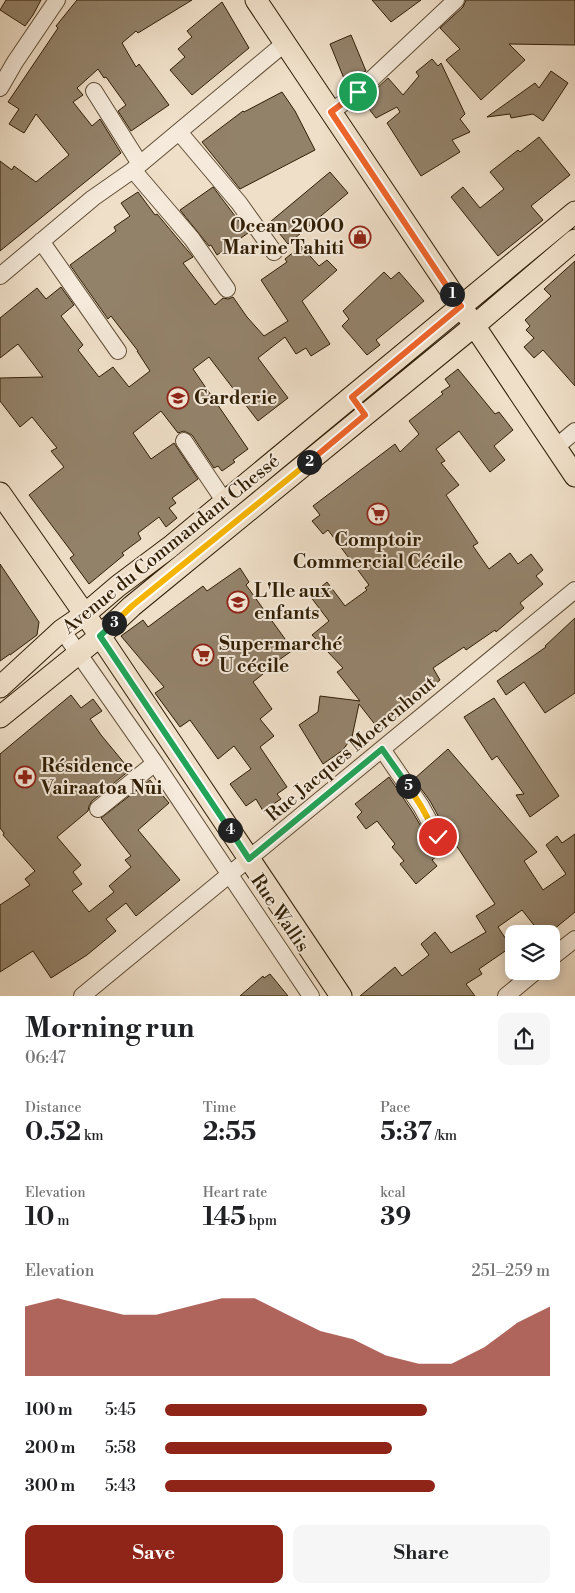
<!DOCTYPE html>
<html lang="en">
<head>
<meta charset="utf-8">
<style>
	body { margin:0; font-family:"Libre Bodoni",serif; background:#f6f6f6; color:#202124; height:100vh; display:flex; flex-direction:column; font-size:19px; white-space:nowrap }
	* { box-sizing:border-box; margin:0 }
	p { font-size:16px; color:#757577 }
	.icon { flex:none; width:28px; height:28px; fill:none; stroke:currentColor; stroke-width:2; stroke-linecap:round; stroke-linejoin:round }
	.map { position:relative; height:996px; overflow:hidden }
	.details { display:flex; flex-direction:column; background:#fff; flex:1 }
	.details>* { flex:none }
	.buttons { position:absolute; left:505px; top:925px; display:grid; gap:10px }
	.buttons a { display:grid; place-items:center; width:55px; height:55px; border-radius:10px; background:#fff; box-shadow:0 2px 12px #0003; font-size:25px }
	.pin { position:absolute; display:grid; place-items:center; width:42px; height:42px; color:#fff; margin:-21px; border:2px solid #fff; border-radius:50%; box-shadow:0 1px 5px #0007 }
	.km { position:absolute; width:25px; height:25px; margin:-12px; border-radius:50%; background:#222; color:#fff; font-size:14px; line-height:25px; text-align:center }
	.round { display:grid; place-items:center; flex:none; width:52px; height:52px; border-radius:10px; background:#f6f6f6 }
	.overview { display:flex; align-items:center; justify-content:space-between; height:85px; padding:0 25px }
	h1 { font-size:28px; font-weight:700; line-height:38px }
	.stats { display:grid; grid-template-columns:repeat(3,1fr); gap:8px; height:85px; padding:5px 25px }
	.stats div { display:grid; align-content:center }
	.stats b { font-size:25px; font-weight:700 }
	.stats small { font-size:14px; font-weight:400 }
	.stats p { font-size:14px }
	.chart { height:140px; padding:10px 25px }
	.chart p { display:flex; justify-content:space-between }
	.chart svg { width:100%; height:90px; margin-top:5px; fill:#8f2418; opacity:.7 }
	.cta { display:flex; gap:10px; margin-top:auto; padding:10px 25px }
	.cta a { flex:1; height:58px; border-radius:10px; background:#8f2418; color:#fff; font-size:20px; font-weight:700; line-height:58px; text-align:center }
	.cta a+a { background:#f6f6f6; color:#202124 }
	ul { padding:0 25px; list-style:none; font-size:16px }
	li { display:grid; grid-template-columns:80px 60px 1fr; align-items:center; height:38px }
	li i { height:12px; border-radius:6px; background:#8f2418 }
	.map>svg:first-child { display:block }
	.building { fill:#93826a; stroke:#301e05 }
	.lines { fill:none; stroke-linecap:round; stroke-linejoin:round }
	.minor-casing { stroke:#604e36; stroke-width:18 }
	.major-casing { stroke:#301e05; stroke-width:23 }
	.minor { stroke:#f5eadb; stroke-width:16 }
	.major { stroke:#efdfc8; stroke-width:21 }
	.split-1-casing { stroke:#fff; stroke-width:10 }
	.split-2-casing { stroke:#fff; stroke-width:10 }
	.split-3-casing { stroke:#fff; stroke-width:10 }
	.split-4-casing { stroke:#fff; stroke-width:10 }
	.split-5-casing { stroke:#fff; stroke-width:10 }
	.split-6-casing { stroke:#fff; stroke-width:10 }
	.split-1 { stroke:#f0652b; stroke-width:6 }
	.split-2 { stroke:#f0652b; stroke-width:6 }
	.split-3 { stroke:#f5b400; stroke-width:6 }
	.split-4 { stroke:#22a559; stroke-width:6 }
	.split-5 { stroke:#22a559; stroke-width:6 }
	.split-6 { stroke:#f5b400; stroke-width:6 }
	.labels { text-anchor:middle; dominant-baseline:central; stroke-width:4; stroke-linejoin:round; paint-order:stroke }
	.poi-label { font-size:19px; font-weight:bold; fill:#301e05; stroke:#f5eadb; text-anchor:start }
	.street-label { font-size:19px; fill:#301e05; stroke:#f5eadb }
</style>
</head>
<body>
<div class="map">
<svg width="575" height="996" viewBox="0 0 575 996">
	<rect width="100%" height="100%" fill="#efdfc8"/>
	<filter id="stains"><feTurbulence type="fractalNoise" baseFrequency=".004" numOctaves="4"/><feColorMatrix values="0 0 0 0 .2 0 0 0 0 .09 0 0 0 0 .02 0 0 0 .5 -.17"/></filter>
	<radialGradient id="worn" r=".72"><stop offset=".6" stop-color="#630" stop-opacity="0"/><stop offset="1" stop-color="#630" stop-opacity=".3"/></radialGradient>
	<!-- building -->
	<path class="building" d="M 6,0 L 41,0 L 33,15 L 25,26 L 0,10 Z
		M 77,0 L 192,0 L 138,33 L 136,31 L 122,43 L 136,67 L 139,64 L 169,105 L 131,131 L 118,111 L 126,105 L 106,77 L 104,78 L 98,69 L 77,88 L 83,95 L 73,102 L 92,126 L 100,119 L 121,153 L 0,251 L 0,161 L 12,170 L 14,166 L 36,182 L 69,155 L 36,114 L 24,133 L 9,124 L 19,109 L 8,102 L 58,28 L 56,26 Z
		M 372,0 L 421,0 L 391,22 Z
		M 466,0 L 575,0 L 575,45 L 509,44 L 525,60 L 481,100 L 446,60 L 460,49 L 440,28 L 463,7 Z
		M 222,2 L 249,48 L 192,95 L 170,70 L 185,57 L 178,49 L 192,37 L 187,31 Z
		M 351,35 L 366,71 L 345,81 L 330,44 Z
		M 432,59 L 438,66 L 441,63 L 465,114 L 460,119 L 470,132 L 452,140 L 460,152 L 421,176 L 387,123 L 400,112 L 397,107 L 376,118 L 363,101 L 388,78 L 403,95 L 419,76 L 416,72 Z
		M 551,71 L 568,83 L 543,121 L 533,114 L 511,118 L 510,114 L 487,117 L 535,83 L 539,88 Z
		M 282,92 L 295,111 L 315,150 L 240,189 L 202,142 L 243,111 L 244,112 Z
		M 539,137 L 570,175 L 531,206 L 543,220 L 498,256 L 451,197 L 463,187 L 480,208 L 504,189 L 490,172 L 518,150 L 520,152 Z
		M 330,172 L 348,193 L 288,244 L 270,222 Z
		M 213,187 L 248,233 L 217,255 L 211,245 L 209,246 L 180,210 Z
		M 138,192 L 155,215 L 157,214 L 193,257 L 183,263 L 215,305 L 223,298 L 228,299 L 233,297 L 247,317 L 264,336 L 288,321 L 261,280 L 287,262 L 285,259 L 301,246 L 319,266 L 327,260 L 337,270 L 302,301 L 330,344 L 311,356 L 306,348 L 296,354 L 285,337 L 258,358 L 288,398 L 258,421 L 209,357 L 193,369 L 248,449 L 233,460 L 235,462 L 222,471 L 218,466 L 214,468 L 192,435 L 184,431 L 178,433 L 161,411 L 133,433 L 151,459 L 174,443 L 198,479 L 172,498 L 176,503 L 169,508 L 177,518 L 166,527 L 159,517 L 138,533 L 141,539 L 122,553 L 124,555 L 89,584 L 70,558 L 74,555 L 29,495 L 64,467 L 51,451 L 57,448 L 32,417 L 20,427 L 0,401 L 0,378 L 43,377 L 18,344 L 0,358 L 0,318 L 37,288 L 46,299 L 61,287 L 74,305 L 61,316 L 83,345 L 78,350 L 99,377 L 113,367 L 129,387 L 150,371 L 137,351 L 138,351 L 111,316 L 108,319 L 70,265 L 116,231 L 114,227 L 130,216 L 121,203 Z
		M 575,261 L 575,386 L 543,350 L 534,358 L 524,347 L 534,338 L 526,330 L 530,326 L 525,320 L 551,296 L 544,289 Z
		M 384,272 L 391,279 L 399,272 L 424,301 L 376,340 L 380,345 L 367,355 L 342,326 L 349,319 L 343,311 Z
		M 458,369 L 495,414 L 499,412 L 513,430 L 494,446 L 505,460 L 490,472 L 459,431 L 436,449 L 445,461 L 441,463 L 459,485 L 446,495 L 478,543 L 473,546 L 489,569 L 510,553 L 518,564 L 531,554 L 543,570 L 536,576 L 543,584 L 520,603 L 524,608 L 496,632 L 495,630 L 466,650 L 464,647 L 433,668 L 440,680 L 415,702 L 412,698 L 377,727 L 359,704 L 352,737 L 343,750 L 323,764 L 299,725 L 318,712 L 320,696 L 360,701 L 337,672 L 343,668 L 312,635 L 329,621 L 310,596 L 327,582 L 345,606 L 367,590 L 365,588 L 369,585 L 328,530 L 323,534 L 312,521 L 320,515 L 313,506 L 395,444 L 400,452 L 419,434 L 409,421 L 443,394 L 441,392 L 450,386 L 445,379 Z
		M 0,564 L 39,622 L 37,635 L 10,655 L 10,654 L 0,661 Z
		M 240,568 L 249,582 L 246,585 L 293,650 L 262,672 L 263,674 L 253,682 L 272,709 L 260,719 L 274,736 L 260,747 L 287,787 L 277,794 L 281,799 L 263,811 L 256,799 L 246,806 L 230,784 L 251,769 L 234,746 L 218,759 L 190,720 L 180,727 L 155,693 L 164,687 L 121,636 L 143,620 L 148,627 L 203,586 L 207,591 Z
		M 575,618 L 575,693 L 545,713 L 524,682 L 506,695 L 497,681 L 546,647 L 545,646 Z
		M 71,695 L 81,708 L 93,699 L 102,711 L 90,719 L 101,735 L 130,770 L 92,801 L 89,806 L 88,811 L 57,837 L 81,865 L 73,872 L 82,884 L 72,891 L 89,912 L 114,892 L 109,886 L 131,867 L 125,860 L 131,856 L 101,818 L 150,780 L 169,803 L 138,830 L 180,880 L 136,916 L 126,903 L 106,919 L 116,931 L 87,955 L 51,978 L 33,951 L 0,972 L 0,905 L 30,885 L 25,879 L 35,871 L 3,835 L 4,833 L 0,828 L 0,754 Z
		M 494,698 L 559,796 L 530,817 L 516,795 L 524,794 L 497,756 L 492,760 L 464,717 Z
		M 448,749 L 537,852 L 524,861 L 543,890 L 566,874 L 546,845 L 557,836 L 562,843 L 575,834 L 575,912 L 548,934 L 541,934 L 522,910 L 498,927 L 511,947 L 479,969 L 482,974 L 466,984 L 475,996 L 360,996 L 395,967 L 402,976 L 429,955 L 421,944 L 435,932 L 451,953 L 486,932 L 476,916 L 495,904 L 458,848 L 453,843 L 432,860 L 437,866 L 416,884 L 400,864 L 404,861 L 392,847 L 395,844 L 377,821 L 366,829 L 357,817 L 362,812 L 355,804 L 389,777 L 412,811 L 430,842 L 437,847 L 443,845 L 448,838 L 447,832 L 430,801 L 414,779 Z
		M 270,974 L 288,996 L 240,996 L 263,976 L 264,978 Z"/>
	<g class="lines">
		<!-- minor casing -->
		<g class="minor-casing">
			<path id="minor" d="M 0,88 L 15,62 L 57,0
				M 94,91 L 140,164
				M 331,112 L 358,92 L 456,0
				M 179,132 L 239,203 L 274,252
				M 133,170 L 192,239 L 227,289
				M 41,241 L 118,351
				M 0,276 L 93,198 L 133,170 L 285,43
				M 184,441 L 225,502
				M 556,447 L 575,431
				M 62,630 L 155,763 L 311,996
				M 382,749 L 421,806 L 438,837
				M 98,809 L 155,763
				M 551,958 L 575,939
				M 82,996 L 575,590
				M 506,996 L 536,971"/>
		</g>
		<!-- major casing -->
		<g class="major-casing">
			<path id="major" d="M 256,0 L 575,476
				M 0,493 L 100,636 L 341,996
				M 0,687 L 62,630 L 84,615 L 118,586 L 170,547 L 575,212
				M 0,717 L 100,636 L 132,606 L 474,326 L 575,240"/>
		</g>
		<!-- minor -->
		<use href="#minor" class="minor"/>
		<!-- major -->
		<use href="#major" class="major"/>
	</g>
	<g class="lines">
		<!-- split-1 casing -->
		<g class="split-1-casing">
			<path id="split-1" d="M 358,92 L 331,112 L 452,294"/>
		</g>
		<!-- split-2 casing -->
		<g class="split-2-casing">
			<path id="split-2" d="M 309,462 L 365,415 L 352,397 L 461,306 L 452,294"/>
		</g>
		<!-- split-3 casing -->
		<g class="split-3-casing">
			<path id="split-3" d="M 114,623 L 132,606 L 309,462"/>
		</g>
		<!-- split-4 casing -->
		<g class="split-4-casing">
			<path id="split-4" d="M 114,623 L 100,636 L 230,830"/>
		</g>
		<!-- split-5 casing -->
		<g class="split-5-casing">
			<path id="split-5" d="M 230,830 L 249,859 L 382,749 L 408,786"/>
		</g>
		<!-- split-6 casing -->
		<g class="split-6-casing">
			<path id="split-6" d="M 408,786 L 421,806 L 438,837"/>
		</g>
		<!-- split-1 -->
		<use href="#split-1" class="split-1"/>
		<!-- split-2 -->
		<use href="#split-2" class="split-2"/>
		<!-- split-3 -->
		<use href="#split-3" class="split-3"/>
		<!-- split-4 -->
		<use href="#split-4" class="split-4"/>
		<!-- split-5 -->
		<use href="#split-5" class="split-5"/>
		<!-- split-6 -->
		<use href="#split-6" class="split-6"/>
	</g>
	<!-- icons -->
	<defs>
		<g id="shop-ring" transform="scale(1.125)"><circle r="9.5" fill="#f5eadb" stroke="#8f2418" stroke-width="1.5"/><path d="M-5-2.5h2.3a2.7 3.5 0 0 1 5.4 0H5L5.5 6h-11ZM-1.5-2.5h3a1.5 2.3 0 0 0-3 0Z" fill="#8f2418"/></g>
		<g id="school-ring" transform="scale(1.125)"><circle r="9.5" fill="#f5eadb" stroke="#8f2418" stroke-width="1.5"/><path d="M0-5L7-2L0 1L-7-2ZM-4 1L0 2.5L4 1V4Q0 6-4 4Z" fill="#8f2418"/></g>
		<g id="supermarket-ring" transform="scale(1.125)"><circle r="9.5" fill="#f5eadb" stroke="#8f2418" stroke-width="1.5"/><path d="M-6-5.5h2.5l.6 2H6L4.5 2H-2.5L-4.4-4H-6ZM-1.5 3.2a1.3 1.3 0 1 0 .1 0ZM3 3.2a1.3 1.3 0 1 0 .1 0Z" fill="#8f2418"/></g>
		<g id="pharmacy-ring" transform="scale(1.125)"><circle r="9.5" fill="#f5eadb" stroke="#8f2418" stroke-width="1.5"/><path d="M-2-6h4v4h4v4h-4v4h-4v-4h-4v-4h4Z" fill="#8f2418"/></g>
	</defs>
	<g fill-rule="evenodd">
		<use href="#shop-ring" x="360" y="237"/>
		<use href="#school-ring" x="178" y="398"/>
		<use href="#supermarket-ring" x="378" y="514"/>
		<use href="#school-ring" x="238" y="602"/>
		<use href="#supermarket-ring" x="203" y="655"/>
		<use href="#pharmacy-ring" x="25" y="777"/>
	</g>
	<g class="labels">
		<!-- poi labels -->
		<g class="poi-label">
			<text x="344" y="226" text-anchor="end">Ocean 2000<tspan x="344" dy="22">Marine Tahiti</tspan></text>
			<text x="194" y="398">Garderie</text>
			<text x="378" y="540" text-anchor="middle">Comptoir<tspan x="378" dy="22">Commercial Cécile</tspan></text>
			<text x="254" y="591">L'Ile aux<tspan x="254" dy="22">enfants</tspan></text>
			<text x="219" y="644">Supermarché<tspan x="219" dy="22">U cécile</tspan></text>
			<text x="41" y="766">Résidence<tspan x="41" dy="22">Vairaatoa Nui</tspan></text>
		</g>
		<!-- street labels -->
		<g class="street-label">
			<text transform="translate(171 544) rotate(-39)">Avenue du Commandant Chessé</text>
			<text transform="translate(351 749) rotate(-40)">Rue Jacques Moerenhout</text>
			<text transform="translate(280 913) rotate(56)">Rue Wallis</text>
		</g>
	</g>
	<rect width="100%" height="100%" filter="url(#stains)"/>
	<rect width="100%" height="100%" fill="url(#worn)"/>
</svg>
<div class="buttons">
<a><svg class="icon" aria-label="layers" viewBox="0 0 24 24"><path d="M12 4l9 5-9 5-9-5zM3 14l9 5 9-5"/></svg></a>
</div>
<div class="pin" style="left:358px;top:92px;background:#1e9e55"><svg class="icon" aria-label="arrive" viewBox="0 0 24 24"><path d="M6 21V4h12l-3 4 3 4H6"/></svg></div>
<div class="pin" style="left:438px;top:837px;background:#d93025"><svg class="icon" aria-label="check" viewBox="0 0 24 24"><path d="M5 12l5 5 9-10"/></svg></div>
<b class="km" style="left:452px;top:294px">1</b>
<b class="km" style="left:309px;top:462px">2</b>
<b class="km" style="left:114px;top:623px">3</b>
<b class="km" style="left:230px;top:830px">4</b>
<b class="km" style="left:408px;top:786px">5</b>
</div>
<section class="details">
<div class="overview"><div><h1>Morning run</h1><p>06:47</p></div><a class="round"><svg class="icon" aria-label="share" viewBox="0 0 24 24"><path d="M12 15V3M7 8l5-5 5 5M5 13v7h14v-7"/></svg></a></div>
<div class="stats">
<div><p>Distance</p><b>0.52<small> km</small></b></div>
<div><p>Time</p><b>2:55</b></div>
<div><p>Pace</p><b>5:37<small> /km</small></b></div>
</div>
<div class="stats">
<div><p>Elevation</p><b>10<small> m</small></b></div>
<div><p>Heart rate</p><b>145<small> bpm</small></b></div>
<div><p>kcal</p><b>39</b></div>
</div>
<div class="chart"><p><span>Elevation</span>251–259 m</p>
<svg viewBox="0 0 160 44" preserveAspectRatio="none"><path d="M0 44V10L10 6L20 10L30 14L40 14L50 10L60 6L70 6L80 14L90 22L100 26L110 34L120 38L130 38L140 30L150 18L160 10V44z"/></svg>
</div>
<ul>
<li><b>100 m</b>5:45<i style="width:68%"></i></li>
<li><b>200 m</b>5:58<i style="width:59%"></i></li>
<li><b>300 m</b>5:43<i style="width:70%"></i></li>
</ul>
<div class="cta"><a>Save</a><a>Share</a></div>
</section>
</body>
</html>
